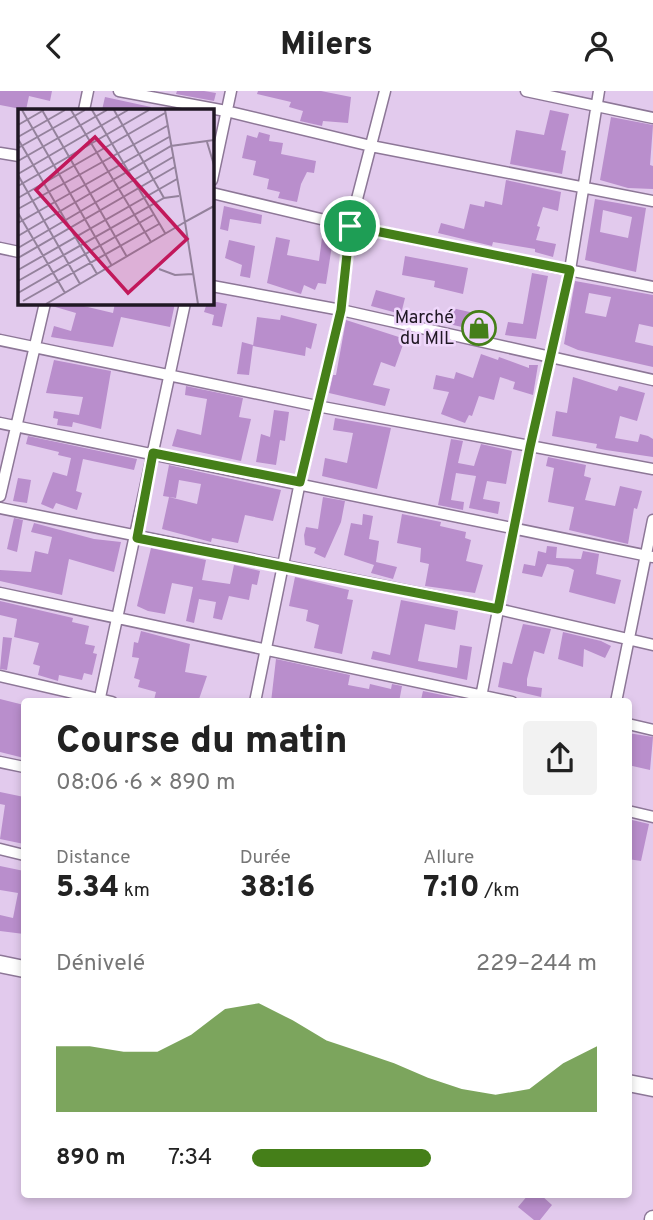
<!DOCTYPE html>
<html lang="fr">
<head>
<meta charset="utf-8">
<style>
	body { margin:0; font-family:Overpass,sans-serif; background:#f2f2f2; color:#222; height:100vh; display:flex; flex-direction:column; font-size:26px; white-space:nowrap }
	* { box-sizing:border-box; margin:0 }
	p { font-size:23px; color:#767676 }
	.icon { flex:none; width:38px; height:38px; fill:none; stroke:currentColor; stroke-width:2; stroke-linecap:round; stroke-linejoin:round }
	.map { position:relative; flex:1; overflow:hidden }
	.sheet { position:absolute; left:21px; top:607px; width:611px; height:500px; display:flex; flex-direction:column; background:#fff; border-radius:7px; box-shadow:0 4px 10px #0003 }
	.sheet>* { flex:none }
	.pin { position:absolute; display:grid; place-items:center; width:60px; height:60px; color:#fff; margin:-30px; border:4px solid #fff; border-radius:50%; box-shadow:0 2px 7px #0007 }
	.round { display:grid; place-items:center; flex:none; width:74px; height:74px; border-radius:7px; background:#f2f2f2 }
	.summary { display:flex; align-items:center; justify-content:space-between; height:119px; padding:0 35px }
	h1 { font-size:38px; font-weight:800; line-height:52px }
	.metrics { display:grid; grid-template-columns:repeat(3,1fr); gap:10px; height:119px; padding:7px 35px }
	.metrics div { display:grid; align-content:center }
	.metrics b { font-size:30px; font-weight:800 }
	.metrics small { font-size:19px; font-weight:400 }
	.metrics p { font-size:19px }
	.chart { height:196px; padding:14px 35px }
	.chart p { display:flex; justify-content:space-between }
	.chart svg { width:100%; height:126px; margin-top:7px; fill:#457f19; opacity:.7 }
	ul { padding:0 35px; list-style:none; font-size:23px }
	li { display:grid; grid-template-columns:112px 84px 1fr; align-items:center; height:52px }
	li i { height:18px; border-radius:9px; background:#457f19 }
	header { display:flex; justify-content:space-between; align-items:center; height:91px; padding:0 35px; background:#fff; font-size:32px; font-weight:800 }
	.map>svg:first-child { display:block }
	.building { fill:#b98ecc; fill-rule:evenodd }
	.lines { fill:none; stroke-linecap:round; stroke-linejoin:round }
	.street-casing { stroke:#8d7797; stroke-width:13 }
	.primary-casing { stroke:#8d7797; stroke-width:19 }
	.street { stroke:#fff; stroke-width:10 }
	.primary { stroke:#fff; stroke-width:16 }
	.route-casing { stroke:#fff; stroke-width:14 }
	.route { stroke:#457f19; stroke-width:9 }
	.labels { text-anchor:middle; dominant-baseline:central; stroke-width:5; stroke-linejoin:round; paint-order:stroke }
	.poi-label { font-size:18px; fill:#1f1723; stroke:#efd7fb; text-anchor:end }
	.inset-road { fill:none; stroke:#94829c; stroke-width:2 }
	.view { fill:#c2185b; fill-opacity:0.15; stroke:#c2185b; stroke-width:3.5 }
	.inset-edge { fill:none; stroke:#1f1723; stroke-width:3.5 }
</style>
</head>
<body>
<header><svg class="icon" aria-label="back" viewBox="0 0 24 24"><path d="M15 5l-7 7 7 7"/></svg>Milers<svg class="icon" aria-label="person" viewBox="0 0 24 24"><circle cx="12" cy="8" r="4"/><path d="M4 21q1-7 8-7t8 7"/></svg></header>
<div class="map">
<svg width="653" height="1129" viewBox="0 0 653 1129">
	<rect width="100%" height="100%" fill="#e2caed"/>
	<!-- building -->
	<path class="building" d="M 0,0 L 52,0 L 50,10 L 29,5 L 26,19 L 0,14 Z
		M 177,0 L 204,0 L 216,2 L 214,10 L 176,3 Z
		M 258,0 L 321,0 L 351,6 L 348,32 L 323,30 L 322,35 L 300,30 L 303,20 L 289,16 L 291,11 L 257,3 Z
		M 105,6 L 151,16 L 150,19 L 102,19 Z
		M 550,19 L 569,23 L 561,59 L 566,60 L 562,83 L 510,73 L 516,39 L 544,44 Z
		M 611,26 L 653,34 L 650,74 L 653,75 L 653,98 L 628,97 L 600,89 Z
		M 259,41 L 270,44 L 269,50 L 283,52 L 281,63 L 316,70 L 314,82 L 307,81 L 301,93 L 297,111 L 278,107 L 280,101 L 267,98 L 269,88 L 253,84 L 256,70 L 242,67 L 247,44 L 257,47 Z
		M 506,89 L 561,101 L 558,120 L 543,116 L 537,135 L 540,136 L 536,149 L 556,153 L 553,166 L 535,161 L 535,158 L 493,151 L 492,155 L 438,142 L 441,132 L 464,138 L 470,113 L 484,116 L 485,110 L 502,114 Z
		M 595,108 L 646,117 L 636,181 L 585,169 ZM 603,119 L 632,126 L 628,147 L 600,141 Z
		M 224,115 L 262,124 L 261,133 L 230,128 L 228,140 L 220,138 Z
		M 276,146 L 290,149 L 287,164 L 319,170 L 322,147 L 333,148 L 326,193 L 318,192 L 315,199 L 304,194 L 301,203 L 267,192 Z
		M 229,149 L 255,155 L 250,187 L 240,185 L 242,174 L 225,167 Z
		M 405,165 L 468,177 L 463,203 L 434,196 L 435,190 L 402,184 Z
		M 532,182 L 548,185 L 536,248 L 505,244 L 508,231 L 523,233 Z
		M 575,190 L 653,204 L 653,236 L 639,233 L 635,251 L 653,255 L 653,276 L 578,259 L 564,253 ZM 589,202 L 611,206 L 606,226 L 585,222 Z
		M 376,199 L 405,207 L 401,223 L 371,215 Z
		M 217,211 L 227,213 L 222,236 L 212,234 L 214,224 L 204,221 L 207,212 Z
		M 52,212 L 71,212 L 113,222 L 115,212 L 175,212 L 170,236 L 121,226 L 113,256 L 51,246 L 54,235 L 71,240 L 76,222 L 52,215 Z
		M 452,217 L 483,224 L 479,240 L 449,233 Z
		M 281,224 L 317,233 L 311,258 L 306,256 L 305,265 L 253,255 L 257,226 L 280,229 Z
		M 346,229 L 405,248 L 395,276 L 381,271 L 373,294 L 390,298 L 385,315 L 329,302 L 333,284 L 336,284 Z
		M 242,251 L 253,254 L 249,284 L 237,283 Z
		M 481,263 L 498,269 L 499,266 L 529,277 L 529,274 L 538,274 L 533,304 L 513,298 L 515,291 L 500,286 L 494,309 L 479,305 L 472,325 L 469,324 L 465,332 L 441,323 L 449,301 L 433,298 L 436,284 L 454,288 L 456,281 L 473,287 Z
		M 54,269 L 111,280 L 101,338 L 73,331 L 72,336 L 57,334 L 58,328 L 53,327 L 54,320 L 79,324 L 83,306 L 46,302 Z
		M 573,286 L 617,300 L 619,295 L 645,302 L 637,330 L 620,325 L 615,347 L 638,351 L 640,343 L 648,345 L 653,348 L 653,366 L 606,359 L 596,357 L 597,353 L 552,345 L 556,320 L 567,322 Z
		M 186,295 L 243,307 L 239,326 L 251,328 L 241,370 L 172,355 L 177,338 L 201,344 L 207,308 L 185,304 Z
		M 274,319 L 289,321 L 285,350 L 280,349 L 276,374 L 256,371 L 261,343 L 270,346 Z
		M 335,327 L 391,337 L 377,398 L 322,385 L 325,367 L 347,372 L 353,342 L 333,339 Z
		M 28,345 L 137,368 L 134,379 L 83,368 L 76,400 L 82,402 L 77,419 L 56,412 L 53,418 L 41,413 L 53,381 L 67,385 L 71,367 L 58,364 L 59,361 L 26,353 Z
		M 451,348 L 463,350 L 458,372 L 474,375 L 481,353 L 512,360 L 506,393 L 487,390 L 483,408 L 500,411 L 498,423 L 469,417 L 476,385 L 456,382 L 451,409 L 464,411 L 463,419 L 438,414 Z
		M 548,366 L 586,374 L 584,385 L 591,387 L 585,409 L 615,415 L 620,395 L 642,400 L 637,418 L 634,417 L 628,453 L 569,439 L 574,416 L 548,411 L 554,377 L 546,375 Z
		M 169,374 L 281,399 L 273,430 L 245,424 L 238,452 L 212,447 L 211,451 L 162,438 L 169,406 L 197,413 L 201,393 L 179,389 L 176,407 L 163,405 Z
		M 18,387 L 31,389 L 27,412 L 13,410 Z
		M 323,406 L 345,410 L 341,431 L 325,467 L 314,462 L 316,457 L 305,454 L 304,444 L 306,436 L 318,438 Z
		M 363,423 L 373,425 L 369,448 L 379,450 L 376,471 L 397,476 L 393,488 L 371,482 L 374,474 L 344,464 L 351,432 L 362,434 Z
		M 402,423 L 441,431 L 440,435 L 466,441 L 465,447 L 471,449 L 466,470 L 483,474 L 475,502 L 425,495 L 429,473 L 420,471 L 421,457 L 397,452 Z
		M 14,427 L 23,429 L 17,461 L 7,458 Z
		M 34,432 L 94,448 L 121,451 L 114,481 L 69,468 L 62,504 L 0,490 L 0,479 L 31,481 L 35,460 L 48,463 L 52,446 L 31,441 Z
		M 547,455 L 557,456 L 556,467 L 581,468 L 583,460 L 599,463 L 596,483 L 621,489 L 615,513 L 569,501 L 574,479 L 568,476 L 547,473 L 542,486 L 522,482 L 524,473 L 535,475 L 538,460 L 546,462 Z
		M 151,457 L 206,469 L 202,489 L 230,493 L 234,474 L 260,480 L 257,494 L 252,493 L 249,509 L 229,505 L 222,529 L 213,527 L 216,511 L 199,508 L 194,532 L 186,530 L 193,496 L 172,492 L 165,523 L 148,520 L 137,515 Z
		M 295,486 L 349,499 L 347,508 L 353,509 L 342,563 L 314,557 L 319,534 L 306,530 L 308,519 L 289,515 Z
		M 401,509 L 458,520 L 455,539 L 425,533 L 418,570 L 457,577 L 460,554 L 472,556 L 467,589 L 371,568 L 373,560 L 390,564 Z
		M 0,510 L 73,527 L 72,531 L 89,535 L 85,553 L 95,555 L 93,562 L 97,563 L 92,584 L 84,582 L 82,589 L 59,584 L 58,590 L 38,584 L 40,575 L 33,573 L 39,552 L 14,546 L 17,528 L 0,524 Z
		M 523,533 L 551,538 L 544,563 L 534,560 L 527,588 L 527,595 L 542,597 L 541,606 L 498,596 L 503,571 L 512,573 Z
		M 141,540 L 190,553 L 185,581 L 207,585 L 198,611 L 154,609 L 156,601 L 138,596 L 140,589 L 134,587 L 139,567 L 132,566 L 134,551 L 138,552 Z
		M 563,541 L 601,550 L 611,555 L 605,567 L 584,558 L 583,576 L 558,568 Z
		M 3,546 L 12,547 L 7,579 L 0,578 Z
		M 276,568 L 350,584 L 348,594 L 369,598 L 370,593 L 391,598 L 392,593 L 402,595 L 399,611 L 323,611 L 312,608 L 312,611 L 271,611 Z
		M 423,600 L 461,608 L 461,611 L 421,609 Z
		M 0,608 L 24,614 L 21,646 L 24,647 L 24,667 L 0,661 Z
		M 628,642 L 653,646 L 650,679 L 628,674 Z
		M 0,701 L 24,706 L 24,753 L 0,748 L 5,714 L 0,713 Z
		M 628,728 L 649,733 L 641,770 L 628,768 Z
		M 0,775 L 24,780 L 24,843 L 0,840 L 0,824 L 13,827 L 18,802 L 0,799 Z
		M 528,1104 L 541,1104 L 552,1114 L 540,1129 L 534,1129 L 518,1116 Z"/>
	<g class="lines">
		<!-- street casing -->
		<g class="street-casing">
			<path id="street" d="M 119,0 L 226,20 L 371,55 L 653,110
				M 526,0 L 653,27
				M 84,19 L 88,0
				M 0,62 L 19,65
				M 212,89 L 231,0
				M 212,102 L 350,135 L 653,196
				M 0,157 L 19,161
				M 212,195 L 341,219 L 653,289
				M 0,249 L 317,315 L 653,378
				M 0,332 L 653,466
				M 0,405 L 45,212
				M 0,417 L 498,518 L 653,554
				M 0,502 L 512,611
				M 0,585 L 112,611
				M 99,611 L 185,212
				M 255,611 L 300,391 L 341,219 L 350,135 L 385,0
				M 480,611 L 530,356 L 570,179 L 599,0
				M 616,611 L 653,429
				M 628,633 L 653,639
				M 0,671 L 24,676
				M 628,720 L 653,726
				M 0,758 L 24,764"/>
		</g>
		<!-- primary casing -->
		<g class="primary-casing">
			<path id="primary" d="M 0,873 L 24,878
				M 628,992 L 653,997
				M 653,1129 L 653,1128"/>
		</g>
		<!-- street -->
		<use href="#street" class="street"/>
		<!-- primary -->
		<use href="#primary" class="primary"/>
	</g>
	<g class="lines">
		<!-- route casing -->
		<g class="route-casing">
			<path id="route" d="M 350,135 L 570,179 L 530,356 L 498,518 L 137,447 L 153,362 L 300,391 L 341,219 Z"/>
		</g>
		<!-- route -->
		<use href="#route" class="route"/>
	</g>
	<!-- icons -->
	<defs>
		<g id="shop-ring" transform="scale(1.75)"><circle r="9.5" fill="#efd7fb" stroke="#457f19" stroke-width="1.5"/><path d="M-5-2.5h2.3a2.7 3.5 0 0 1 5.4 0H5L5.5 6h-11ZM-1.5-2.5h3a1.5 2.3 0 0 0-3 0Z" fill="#457f19"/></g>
	</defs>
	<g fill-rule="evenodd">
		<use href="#shop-ring" x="479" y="237"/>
	</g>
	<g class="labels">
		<!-- poi labels -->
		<g class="poi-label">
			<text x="454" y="227">Marché<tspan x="454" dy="21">du MIL</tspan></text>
		</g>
	</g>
	<!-- overview -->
	<g transform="translate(18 18)">
		<rect width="196" height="196" fill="#e2caed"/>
		<path class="inset-road" d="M 4,1 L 94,157M 24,1 L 109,148M 53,1 L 133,133M 74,1 L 147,124M 96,1 L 146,89M 147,1 L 167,113 L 196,97M 0,16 L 26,1M 0,28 L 47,1M 0,30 L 79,165M 189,33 L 196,56M 0,39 L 67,1M 0,52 L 89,1M 0,65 L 110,1M 0,66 L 62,175M 0,77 L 131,1M 0,89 L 147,4M 0,100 L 149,17M 0,104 L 47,184M 0,114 L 151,28M 0,127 L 153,37 L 196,31M 0,139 L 155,48M 0,149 L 157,58M 141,160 L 157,166 L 175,165M 0,161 L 159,70M 0,172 L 146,89 L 161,87M 0,184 L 135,106M 5,192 L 141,115M 28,195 L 167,113 L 180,195"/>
		<path class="view" d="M 77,28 L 169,130 L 110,184 L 18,81 Z"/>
		<rect width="196" height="196" class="inset-edge"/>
	</g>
</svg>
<div class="pin" style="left:350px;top:135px;background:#1e9e55"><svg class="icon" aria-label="arrive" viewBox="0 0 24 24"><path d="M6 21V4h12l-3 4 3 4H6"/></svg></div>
<section class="sheet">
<div class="summary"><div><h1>Course du matin</h1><p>08:06 · 6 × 890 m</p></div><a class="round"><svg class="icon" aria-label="share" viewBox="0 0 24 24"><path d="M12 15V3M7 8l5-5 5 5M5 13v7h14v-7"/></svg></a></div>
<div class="metrics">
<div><p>Distance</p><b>5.34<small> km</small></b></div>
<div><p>Durée</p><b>38:16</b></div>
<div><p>Allure</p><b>7:10<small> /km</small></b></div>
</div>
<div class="chart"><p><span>Dénivelé</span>229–244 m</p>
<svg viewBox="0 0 160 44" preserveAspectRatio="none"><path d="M0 44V21L10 21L20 23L30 23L40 17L50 8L60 6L70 12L80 19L90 23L100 27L110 32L120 36L130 38L140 36L150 27L160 21V44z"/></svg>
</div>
<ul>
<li><b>890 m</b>7:34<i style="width:52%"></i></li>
</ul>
</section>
</div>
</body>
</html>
